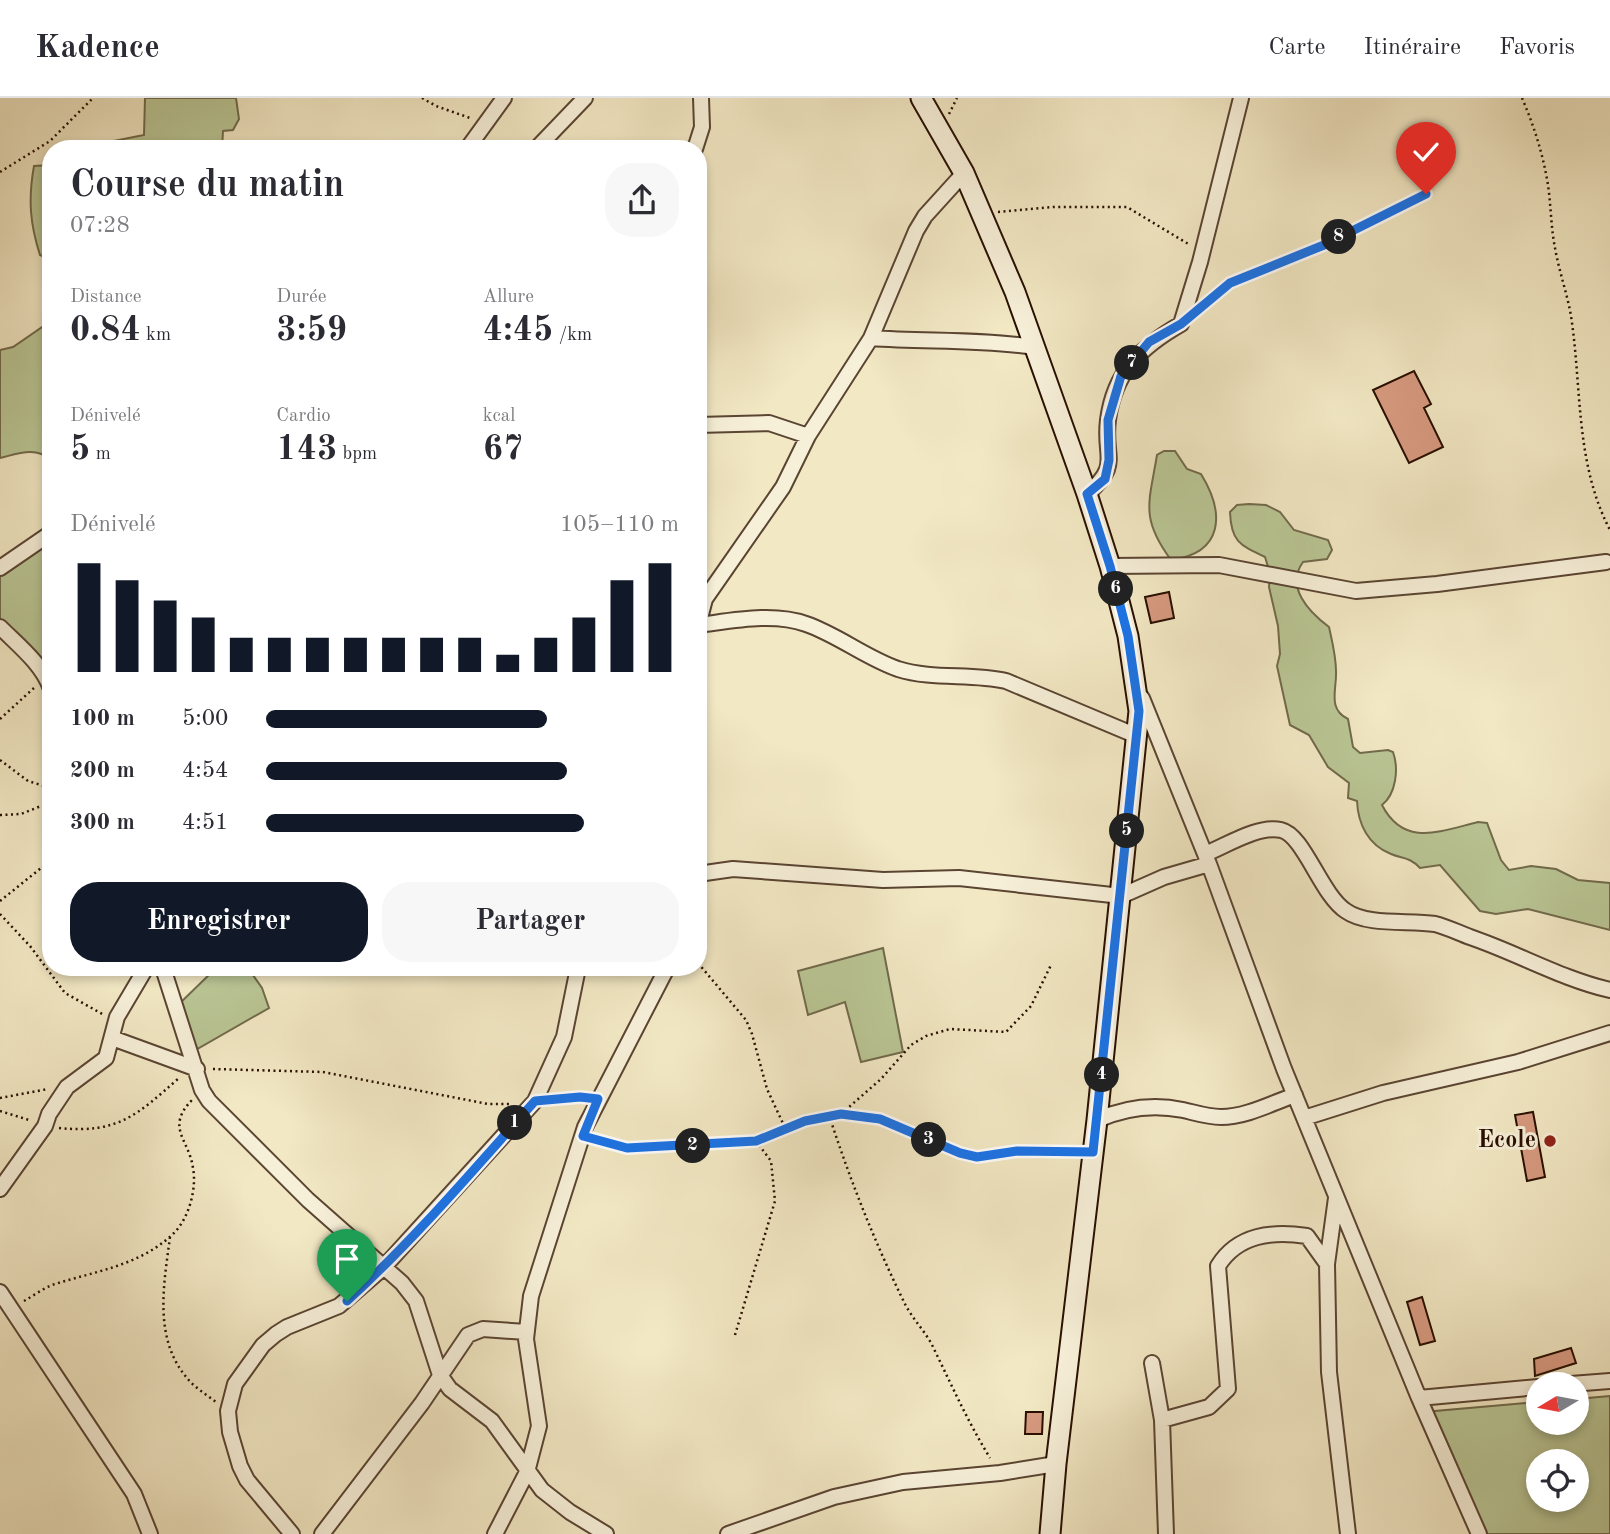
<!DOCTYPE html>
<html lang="fr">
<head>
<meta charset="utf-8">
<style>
	body { margin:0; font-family:"Old Standard TT",serif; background:#f7f7f7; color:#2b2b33; height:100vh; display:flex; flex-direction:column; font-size:26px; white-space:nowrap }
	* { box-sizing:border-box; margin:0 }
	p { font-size:23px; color:#7c7c81 }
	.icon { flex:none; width:38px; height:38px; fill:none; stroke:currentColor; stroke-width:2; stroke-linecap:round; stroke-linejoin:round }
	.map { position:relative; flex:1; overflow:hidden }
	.side { position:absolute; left:42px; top:42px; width:665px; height:836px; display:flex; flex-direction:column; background:#fff; border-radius:28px; box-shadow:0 4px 10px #0003 }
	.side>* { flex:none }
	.needle { width:46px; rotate:260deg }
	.fabs { position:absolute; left:1526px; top:1274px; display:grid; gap:14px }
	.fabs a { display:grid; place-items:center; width:63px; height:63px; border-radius:50%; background:#fff; box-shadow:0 4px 10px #0003; font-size:35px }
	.pin { position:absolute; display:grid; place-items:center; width:60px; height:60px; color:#fff; margin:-72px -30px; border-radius:50% 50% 50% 0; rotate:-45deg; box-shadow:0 0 7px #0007 }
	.pin .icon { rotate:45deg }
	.km { position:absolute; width:35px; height:35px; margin:-18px; border-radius:50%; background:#222; color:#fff; font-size:19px; line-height:35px; text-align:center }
	.round { display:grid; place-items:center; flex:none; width:74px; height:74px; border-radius:28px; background:#f7f7f7 }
	.headline { display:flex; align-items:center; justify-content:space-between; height:119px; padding:0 28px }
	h1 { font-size:38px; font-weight:700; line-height:52px }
	.metrics { display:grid; grid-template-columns:repeat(3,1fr); gap:10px; height:119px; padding:7px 28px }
	.metrics div { display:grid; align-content:center }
	.metrics b { font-size:35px; font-weight:700 }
	.metrics small { font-size:19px; font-weight:400 }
	.metrics p { font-size:19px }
	.chart { height:196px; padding:14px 28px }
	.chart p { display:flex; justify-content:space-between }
	.chart svg { width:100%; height:126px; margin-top:7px; stroke:#111827; stroke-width:6 }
	.cta { display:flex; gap:14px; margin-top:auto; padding:14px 28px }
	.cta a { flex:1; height:80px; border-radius:28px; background:#111827; color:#fff; font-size:28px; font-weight:700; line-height:80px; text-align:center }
	.cta a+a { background:#f7f7f7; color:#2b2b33 }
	ul { padding:0 28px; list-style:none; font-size:23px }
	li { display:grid; grid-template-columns:112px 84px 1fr; align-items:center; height:52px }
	li i { height:18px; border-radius:9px; background:#111827 }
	header { display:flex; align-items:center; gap:42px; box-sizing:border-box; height:98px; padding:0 35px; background:#fff; border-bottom:2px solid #e1e1e2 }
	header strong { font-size:33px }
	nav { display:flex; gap:38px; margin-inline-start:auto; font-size:24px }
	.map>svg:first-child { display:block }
	.green { fill:#bac695; stroke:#716a4b; stroke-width:2; fill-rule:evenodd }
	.building { fill:#d79a80; stroke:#280e01; stroke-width:2 }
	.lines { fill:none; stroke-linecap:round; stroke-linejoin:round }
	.street-casing { stroke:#5a4432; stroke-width:18 }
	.secondary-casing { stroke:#280e01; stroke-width:23 }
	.path { stroke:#280e01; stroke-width:2.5; stroke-dasharray:2 3.5; stroke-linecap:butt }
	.street { stroke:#f7f0d9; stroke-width:14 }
	.secondary { stroke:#f7f0d9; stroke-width:19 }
	.route-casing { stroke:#fff; stroke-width:14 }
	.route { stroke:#1a73e8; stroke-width:9 }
	.poi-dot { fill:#8f2418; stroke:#f7f0d9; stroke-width:2.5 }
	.labels { text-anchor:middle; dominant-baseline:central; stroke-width:6; stroke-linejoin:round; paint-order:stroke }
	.poi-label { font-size:24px; font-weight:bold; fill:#280e01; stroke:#f7f0d9; text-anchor:end }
</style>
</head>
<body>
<header>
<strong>Kadence</strong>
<nav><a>Carte</a><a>Itinéraire</a><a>Favoris</a></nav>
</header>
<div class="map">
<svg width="1610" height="1436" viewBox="0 0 1610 1436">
	<rect width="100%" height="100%" fill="#f2e8c4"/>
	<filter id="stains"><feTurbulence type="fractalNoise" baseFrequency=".00286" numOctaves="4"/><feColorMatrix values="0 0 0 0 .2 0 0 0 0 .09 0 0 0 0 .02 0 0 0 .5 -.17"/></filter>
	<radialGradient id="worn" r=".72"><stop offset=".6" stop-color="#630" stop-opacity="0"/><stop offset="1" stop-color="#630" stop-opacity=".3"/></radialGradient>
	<!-- green -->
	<path class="green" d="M 145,0 L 236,0 L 239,21 L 233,32 L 223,33 L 222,51 L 108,51 L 114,43 L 144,37 Z
		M 51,67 L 51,162 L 40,157 C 30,126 28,101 34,68 Z
		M 51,223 L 51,362 C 36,348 17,356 0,360 L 0,252 L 13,249 Z
		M 1164,353 L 1175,353 L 1187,371 L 1201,376 C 1225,415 1224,455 1171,462 C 1140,420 1149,405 1157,357 Z
		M 1249,406 L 1266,407 L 1280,414 L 1294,432 L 1328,442 L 1332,452 L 1327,461 L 1303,464 C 1285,489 1309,514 1329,529 C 1332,543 1336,558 1336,573 C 1337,591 1327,611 1348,621 L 1353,649 L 1360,655 L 1388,652 L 1393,654 C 1399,671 1396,696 1382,707 C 1404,750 1441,733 1478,724 L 1487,725 L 1501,762 L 1509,772 L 1531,768 L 1556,771 L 1578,782 L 1610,785 L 1610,832 L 1528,811 L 1496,816 L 1480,813 L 1440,767 L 1420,770 C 1410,759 1403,761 1391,756 C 1368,747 1358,726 1357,703 L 1348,700 L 1349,685 L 1328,669 L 1309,637 L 1290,627 L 1277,568 L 1280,556 L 1278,528 L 1269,489 L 1270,475 L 1265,459 C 1239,447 1231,443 1230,414 L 1237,407 Z
		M 51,440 L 51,576 L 0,528 L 0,475 Z
		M 883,850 L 903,954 L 861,964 L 845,904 L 808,917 L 798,873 Z
		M 216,870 L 248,870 L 262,890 L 269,910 L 192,954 L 176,909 Z
		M 1610,1298 L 1610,1436 L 1476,1436 L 1424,1314 L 1538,1304 L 1538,1325 L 1577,1325 L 1577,1301 ZM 1538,1363 L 1577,1363 L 1577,1402 L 1538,1402 Z"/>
	<!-- building -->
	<path class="building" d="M 1414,273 L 1431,306 L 1424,310 L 1443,349 L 1409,365 L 1373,292 Z
		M 1169,494 L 1174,520 L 1151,525 L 1145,499 Z
		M 1533,1014 L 1545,1079 L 1527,1083 L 1515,1017 Z
		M 1422,1199 L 1435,1243 L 1420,1247 L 1407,1204 Z
		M 1571,1250 L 1576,1265 L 1535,1278 L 1534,1261 Z
		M 1026,1314 L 1043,1314 L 1042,1336 L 1025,1336 Z"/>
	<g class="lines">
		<!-- street casing -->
		<g class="street-casing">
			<path id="street" d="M 467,51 L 504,0
				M 536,51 L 585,0
				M 695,51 L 702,29 L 701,0
				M 871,240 C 925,244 980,241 1034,249
				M 698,327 L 769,325 L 808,338
				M 1087,396 C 1122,366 1103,360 1108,322 C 1114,274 1141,249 1181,226 L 1200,164 L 1241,0
				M 1110,468 L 1219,467 L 1356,493 L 1437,486 L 1606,464
				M 0,470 L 51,435
				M 698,527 C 731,523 773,514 806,526 C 838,537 866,560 898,571 C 933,582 971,575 1006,583 L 1137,638
				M 698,528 L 705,501 L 783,389 L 808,338 L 871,240 L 916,133 L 925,118 L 964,75
				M 0,529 C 19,548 42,566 51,591
				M 1142,600 L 1209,766 L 1284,971 L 1419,1300 L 1479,1436
				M 1205,756 C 1226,748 1257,727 1281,732 C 1304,737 1321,797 1346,813 C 1367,828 1409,822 1435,826 C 1447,829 1459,835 1470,839 C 1517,855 1562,881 1610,892
				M 698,776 L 733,771 L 883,782 L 959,780 L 1121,798 L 1164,779 L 1209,766
				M 163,870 L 202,992 L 209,1003 L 308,1102 L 402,1185 L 416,1203 L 440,1277 L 450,1291 L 492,1323 L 542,1392 L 570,1414 L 606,1436
				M 112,940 L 197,971
				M 1304,1020 L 1383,995 L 1518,964 L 1610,935
				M 1097,1022 C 1124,1010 1154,1006 1183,1012 C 1196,1015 1208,1019 1221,1019 C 1246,1019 1272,1005 1295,997
				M 0,1091 L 45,1028 L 49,1016 L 67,989 L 106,960 L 117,919 L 146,870
				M 1336,1100 L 1327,1166 L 1329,1274 L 1348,1436
				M 0,1194 L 134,1396 L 150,1436
				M 1152,1265 L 1162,1322 L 1166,1436
				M 1571,1286 L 1610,1283
				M 1419,1300 L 1538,1289
				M 1162,1322 L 1209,1309 L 1228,1291 L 1218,1168 C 1238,1136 1272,1133 1307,1138 L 1327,1166
				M 292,1436 L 247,1382 L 240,1368 L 230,1334 L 228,1313 L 235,1286 L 263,1247 L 276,1236 L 287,1229 L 339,1208 L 383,1170 L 535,1003 L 564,939 L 578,870
				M 322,1436 L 422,1305 L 468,1237 L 483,1231 L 526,1234
				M 495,1436 L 527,1374 L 539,1328 L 526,1241 L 531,1198 L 585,1029 L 667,870
				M 728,1436 L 834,1399 L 903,1384 L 1000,1375 L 1056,1366"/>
		</g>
		<!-- secondary casing -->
		<g class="secondary-casing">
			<path id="secondary" d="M 921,0 L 964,75 L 1015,194 L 1087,396 L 1110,468 L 1128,538 L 1139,613 L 1097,1022 L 1056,1366 L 1050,1436"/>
		</g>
		<!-- path -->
		<path class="path" d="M 422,0 L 436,8 L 470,20
			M 1522,0 C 1534,28 1543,56 1548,87 C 1551,108 1551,130 1555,150 C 1559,173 1567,195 1571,218 C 1582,290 1575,365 1610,432
			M 949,16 L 957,0
			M 0,74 L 50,43 L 93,0
			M 998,114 L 1053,109 L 1127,109 L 1190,147
			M 1202,208 L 1230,185 L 1323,147 L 1426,96
			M 0,621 L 35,589
			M 0,662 L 28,683 L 51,690
			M 0,717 L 21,716 L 51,704
			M 0,803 L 51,762
			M 0,816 L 30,848 L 65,895 L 104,917
			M 698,865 L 746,922 L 752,936 L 767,991 L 786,1032
			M 213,971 L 323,974 L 488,1006 L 511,1006
			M 0,1000 L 48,991
			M 553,1001 L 584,999
			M 0,1013 L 29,1022
			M 841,1016 L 881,981 L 911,947 L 926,938 L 950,931 L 1006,934 L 1031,908 L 1051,867
			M 829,1017 C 850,1082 875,1145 905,1206 C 913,1222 927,1235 934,1251 C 952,1288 968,1324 990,1360
			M 59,1030 C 118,1036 137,1017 179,980
			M 596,1042 L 627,1050 L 756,1043 L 805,1023 L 841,1016 L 880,1021 L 960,1055 L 977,1059 L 1017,1053 L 1076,1054
			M 170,1139 C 164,1186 153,1240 187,1280 C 194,1289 207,1297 216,1304
			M 24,1203 C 33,1198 42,1191 52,1187 C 95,1173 140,1168 174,1135 C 189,1120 197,1090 193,1070 C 189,1041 165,1030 192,1002
			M 735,1237 L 775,1103 L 771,1063 L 756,1043"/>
		<!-- street -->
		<use href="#street" class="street"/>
		<!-- secondary -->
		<use href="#secondary" class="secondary"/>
	</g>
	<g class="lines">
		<!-- route casing -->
		<g class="route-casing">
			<path id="route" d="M 347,1203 C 415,1141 474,1071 535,1003 L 580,999 L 598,1001 L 583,1038 L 627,1050 L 756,1043 L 805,1023 L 841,1016 L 880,1021 L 960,1055 L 977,1059 L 1017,1053 L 1093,1054 L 1139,613 L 1128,538 L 1110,468 L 1087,396 L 1105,381 L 1109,362 L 1108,322 L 1121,278 L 1149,244 L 1181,226 L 1230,185 L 1324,147 L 1426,96"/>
		</g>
		<!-- route -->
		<use href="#route" class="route"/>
	</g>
	<!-- markers -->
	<circle class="poi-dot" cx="1550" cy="1043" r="7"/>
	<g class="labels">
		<!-- poi labels -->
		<g class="poi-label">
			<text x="1536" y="1043">Ecole</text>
		</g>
	</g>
	<rect width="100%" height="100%" filter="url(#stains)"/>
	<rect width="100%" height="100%" fill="url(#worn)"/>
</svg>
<div class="fabs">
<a><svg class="needle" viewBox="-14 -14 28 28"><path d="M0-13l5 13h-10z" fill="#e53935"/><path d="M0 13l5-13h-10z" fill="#7c7c81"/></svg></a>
<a><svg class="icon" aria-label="locate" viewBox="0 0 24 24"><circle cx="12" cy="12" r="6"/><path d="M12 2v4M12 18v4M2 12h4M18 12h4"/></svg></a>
</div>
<div class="pin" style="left:347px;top:1203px;background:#1e9e55"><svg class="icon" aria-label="arrive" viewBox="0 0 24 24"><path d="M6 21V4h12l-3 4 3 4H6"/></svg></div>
<div class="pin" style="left:1426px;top:96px;background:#d93025"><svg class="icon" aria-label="check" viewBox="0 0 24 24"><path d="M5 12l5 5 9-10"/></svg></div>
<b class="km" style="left:515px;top:1025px">1</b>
<b class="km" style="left:693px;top:1048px">2</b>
<b class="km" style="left:929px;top:1042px">3</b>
<b class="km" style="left:1102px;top:977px">4</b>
<b class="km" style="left:1127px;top:733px">5</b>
<b class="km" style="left:1116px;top:491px">6</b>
<b class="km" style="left:1132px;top:265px">7</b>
<b class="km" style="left:1339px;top:139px">8</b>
<section class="side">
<div class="headline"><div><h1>Course du matin</h1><p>07:28</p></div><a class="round"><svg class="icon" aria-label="share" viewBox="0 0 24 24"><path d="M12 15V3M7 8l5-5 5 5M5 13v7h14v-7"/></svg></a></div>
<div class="metrics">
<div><p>Distance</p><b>0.84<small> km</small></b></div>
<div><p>Durée</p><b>3:59</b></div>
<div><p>Allure</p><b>4:45<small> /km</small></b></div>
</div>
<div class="metrics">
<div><p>Dénivelé</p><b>5<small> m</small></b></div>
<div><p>Cardio</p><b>143<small> bpm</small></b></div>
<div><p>kcal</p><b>67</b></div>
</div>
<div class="chart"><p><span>Dénivelé</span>105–110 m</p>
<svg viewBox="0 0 160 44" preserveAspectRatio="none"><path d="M5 44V6M15 44V12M25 44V19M35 44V25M45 44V32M55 44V32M65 44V32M75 44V32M85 44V32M95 44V32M105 44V32M115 44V38M125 44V32M135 44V25M145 44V12M155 44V6"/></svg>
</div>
<ul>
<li><b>100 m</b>5:00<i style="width:68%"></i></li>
<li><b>200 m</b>4:54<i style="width:73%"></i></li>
<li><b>300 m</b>4:51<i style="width:77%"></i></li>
</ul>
<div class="cta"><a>Enregistrer</a><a>Partager</a></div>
</section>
</div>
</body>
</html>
